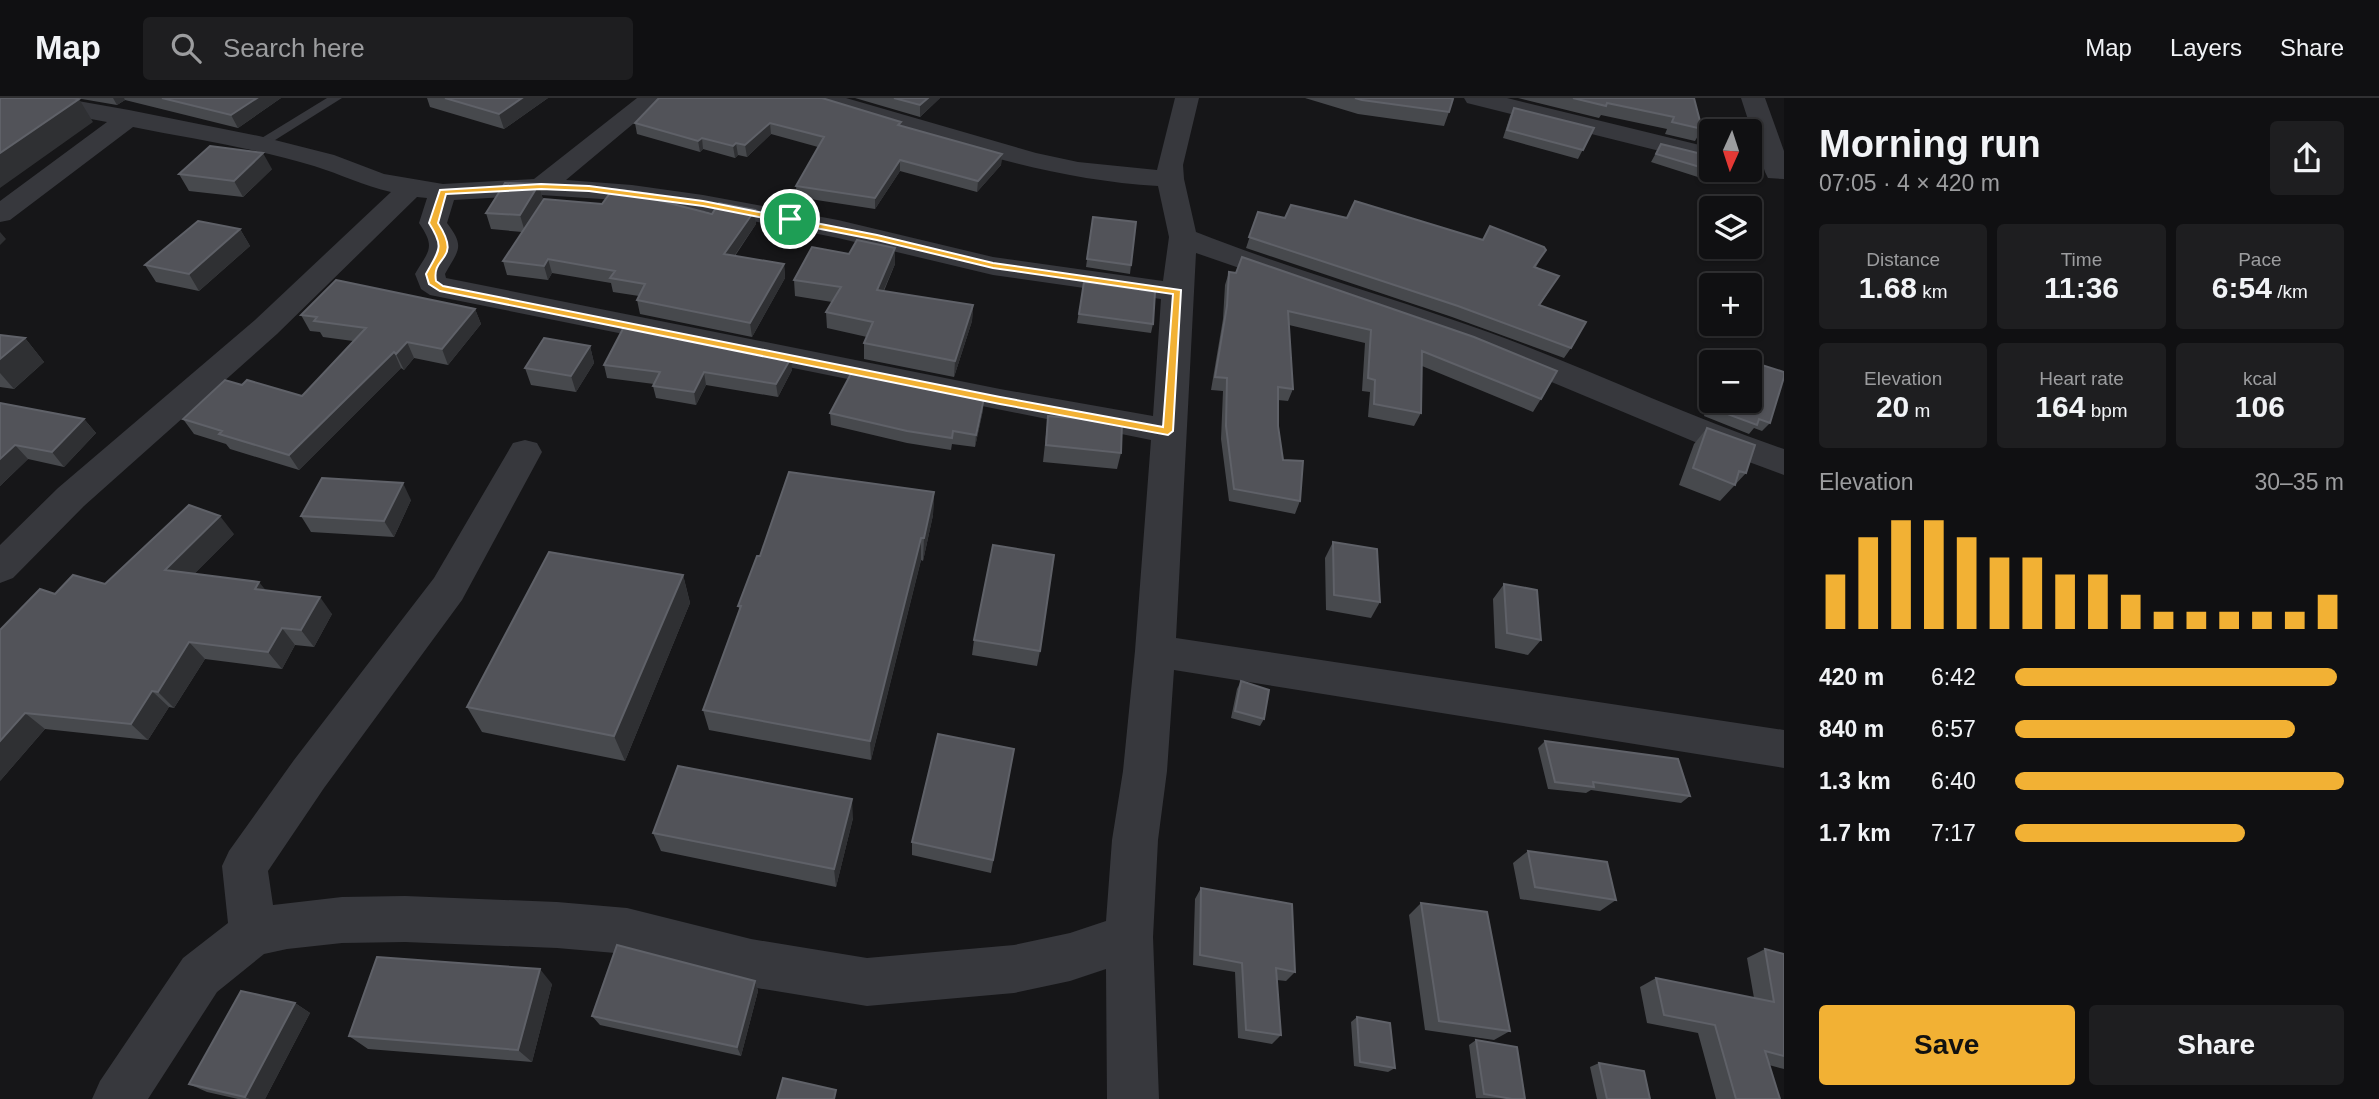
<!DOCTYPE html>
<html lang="en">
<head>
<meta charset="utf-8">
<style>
	body { margin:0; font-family:Arial,sans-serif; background:#1e1e20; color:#f1f3f6; height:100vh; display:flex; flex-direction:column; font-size:26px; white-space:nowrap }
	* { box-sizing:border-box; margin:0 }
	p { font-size:23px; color:#9c9d9f }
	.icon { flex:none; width:38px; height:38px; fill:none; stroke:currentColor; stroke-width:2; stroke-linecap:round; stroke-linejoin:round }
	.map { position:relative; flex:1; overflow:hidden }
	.details { display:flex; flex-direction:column; background:#101012; width:595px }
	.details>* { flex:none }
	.needle { width:46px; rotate:183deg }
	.controls { position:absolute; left:1699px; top:21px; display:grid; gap:14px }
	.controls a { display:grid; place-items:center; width:63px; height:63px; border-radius:7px; background:#101012; box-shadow:0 2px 5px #0004,0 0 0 2px #303032; font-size:35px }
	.pin { position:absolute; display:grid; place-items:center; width:60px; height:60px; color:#fff; margin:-30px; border:4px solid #fff; border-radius:50%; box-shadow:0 2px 7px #0007 }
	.round { display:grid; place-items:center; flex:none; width:74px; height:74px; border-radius:7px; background:#1e1e20 }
	.summary { display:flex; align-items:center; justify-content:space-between; height:119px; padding:0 35px }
	h1 { font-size:38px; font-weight:700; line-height:52px }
	.metrics { display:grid; grid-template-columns:repeat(3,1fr); gap:10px; height:119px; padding:7px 35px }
	.metrics div { display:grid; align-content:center; border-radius:7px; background:#1e1e20; text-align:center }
	.metrics b { font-size:30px; font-weight:700 }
	.metrics small { font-size:19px; font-weight:400 }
	.metrics p { font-size:19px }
	.chart { height:196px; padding:14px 35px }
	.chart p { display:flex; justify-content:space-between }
	.chart svg { width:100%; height:126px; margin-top:7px; stroke:#f2b134; stroke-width:6 }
	.action { display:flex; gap:14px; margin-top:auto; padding:14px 35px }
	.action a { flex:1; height:80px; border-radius:7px; background:#f2b134; color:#111; font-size:28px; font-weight:700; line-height:80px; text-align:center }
	.action a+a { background:#1e1e20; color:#f1f3f6 }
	ul { padding:0 35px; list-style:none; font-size:23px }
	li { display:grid; grid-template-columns:112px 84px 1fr; align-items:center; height:52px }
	li i { height:18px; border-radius:9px; background:#f2b134 }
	header { display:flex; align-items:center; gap:42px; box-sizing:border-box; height:98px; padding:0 35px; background:#101012; border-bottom:2px solid #303032 }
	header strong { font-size:33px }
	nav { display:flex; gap:38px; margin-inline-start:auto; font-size:24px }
	.search { width:490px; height:63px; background:#1e1e20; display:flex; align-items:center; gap:18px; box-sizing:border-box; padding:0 24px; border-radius:7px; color:#9c9d9f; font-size:26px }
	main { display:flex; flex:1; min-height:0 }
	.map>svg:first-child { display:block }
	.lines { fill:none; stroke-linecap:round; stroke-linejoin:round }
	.lane { fill:#37383d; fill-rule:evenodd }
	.street { fill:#37383d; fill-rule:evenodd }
	.wall { fill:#47494d }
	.shaded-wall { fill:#2f3033 }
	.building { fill:#525359; stroke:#5f6168; stroke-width:2 }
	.route { fill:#f2b134; stroke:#fff; stroke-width:2; fill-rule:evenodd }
</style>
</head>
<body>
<header>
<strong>Map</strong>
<div class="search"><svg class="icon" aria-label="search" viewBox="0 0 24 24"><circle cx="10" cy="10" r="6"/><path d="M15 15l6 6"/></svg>Search here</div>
<nav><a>Map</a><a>Layers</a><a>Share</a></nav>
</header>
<main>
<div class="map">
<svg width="1784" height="1001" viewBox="0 0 1784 1001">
	<rect width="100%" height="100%" fill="#161618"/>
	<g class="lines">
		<!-- lane -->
		<path class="lane" d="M 327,0 L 342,0 L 264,49 L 254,49 L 252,46 Z"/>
		<!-- street -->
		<path class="street" d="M 0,0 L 61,0 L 129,12 L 259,38 L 334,57 L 384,76 L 443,86 L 534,81 L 637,0 L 664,0 L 566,82 L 632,87 L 703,97 L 838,122 L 993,159 L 1163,183 L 1169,139 L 1158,88 C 1037,81 925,38 809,5 L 806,0 L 846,0 L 1036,55 L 1078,64 L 1157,72 L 1175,0 L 1199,0 L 1183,67 L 1184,81 L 1196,134 C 1292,172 1391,199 1488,234 C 1588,270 1683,317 1784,351 L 1784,377 L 1695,344 L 1468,249 L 1196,155 L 1176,540 L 1784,632 L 1784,670 L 1174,572 L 1167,673 L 1158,742 L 1153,839 L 1159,1001 L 1107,1001 L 1106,871 L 1070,883 L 1014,895 L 867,908 L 751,889 L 627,856 L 557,850 L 405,844 L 342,845 L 287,851 L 264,856 L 217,894 L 148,1001 L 92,1001 L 100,983 L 183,860 L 228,825 L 222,768 L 229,753 L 294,662 L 434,480 L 513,345 L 525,342 L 537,345 L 542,354 L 462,502 L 324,690 L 268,773 L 273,807 L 342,799 L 405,798 L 557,804 L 627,810 L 751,841 L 867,860 L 1014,847 L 1070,835 L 1106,823 L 1112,742 L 1123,673 L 1135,553 L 1151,342 L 430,197 L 421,191 L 415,176 C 429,152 436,150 419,125 L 427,100 L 417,99 L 277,236 L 84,408 L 13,480 L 0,485 L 0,447 L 58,390 L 255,222 L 391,94 C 364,88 340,76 314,68 C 255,50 193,41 133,29 L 10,122 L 0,124 L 0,103 L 107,24 L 48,13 L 0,8 ZM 541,97 L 632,103 L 703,113 L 838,140 L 993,177 L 1161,201 L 1153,318 L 1000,291 L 446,180 L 445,176 C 459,151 465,149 447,125 L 454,102 Z
			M 1464,0 L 1507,0 L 1712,50 L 1712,66 L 1467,5 Z
			M 1741,0 L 1765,0 L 1784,53 L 1784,81 L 1768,80 L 1765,74 Z"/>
	</g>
	<!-- wall -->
	<path class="wall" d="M 76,0 L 281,0 L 238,30 L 125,2 L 117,7 Z
		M 427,0 L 548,0 L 504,31 L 430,9 Z
		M 659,0 L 901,28 L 1002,56 L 1001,67 L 977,94 L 900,73 L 875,111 L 797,99 L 796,88 L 818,49 L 771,36 L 747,59 L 738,57 L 735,60 L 703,51 L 700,54 L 637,36 L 635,25 Z
		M 855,0 L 940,0 L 920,19 Z
		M 1305,0 L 1450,0 L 1449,14 L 1444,28 L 1358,16 Z
		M 1518,0 L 1694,0 L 1702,31 L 1695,43 L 1665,36 L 1667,31 L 1601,17 L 1599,20 Z
		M 1514,10 L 1594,30 L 1578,61 L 1503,40 L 1510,18 Z
		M 1661,46 L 1710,72 L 1704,81 L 1651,64 Z
		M 272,71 L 243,99 L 189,93 L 179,76 Z
		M 539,86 L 543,102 L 602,106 L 653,101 L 712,116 L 755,112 L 756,126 L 735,158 L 784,166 L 785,180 L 752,239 L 640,216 L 637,202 L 639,198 L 613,194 L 611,185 L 552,175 L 548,182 L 507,177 L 503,163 L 522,134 L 491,131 L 486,115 Z
		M 1258,114 L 1285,120 L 1347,120 L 1540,162 L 1536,169 L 1559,178 L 1540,207 L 1571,250 L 1564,260 L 1452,219 L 1246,150 Z
		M 1093,119 L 1131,167 L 1130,176 L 1086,169 Z
		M 240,131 L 250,148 L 199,193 L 156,184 L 145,167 Z
		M 895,150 L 895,166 L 884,193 L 973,207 L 972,223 L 954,279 L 864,261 L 864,245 L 867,239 L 827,230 L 826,214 L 832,204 L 795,198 L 794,182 L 849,156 Z
		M 1229,174 L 1541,301 L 1533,314 L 1422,268 L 1421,315 L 1414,328 L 1368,319 L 1370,294 L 1362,293 L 1365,245 L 1289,227 L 1293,291 L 1288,303 L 1278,302 L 1278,328 L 1283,362 L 1300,403 L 1295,416 L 1229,403 L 1221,341 L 1223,293 L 1211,292 L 1223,221 L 1225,187 Z
		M 1084,184 L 1153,226 L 1151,235 L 1077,225 Z
		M 475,211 L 481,226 L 448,267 L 414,260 L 404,272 L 401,270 L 299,372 L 230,351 L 226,346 L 194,336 L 183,321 L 242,287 L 302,298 L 353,243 L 323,239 L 320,234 L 310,233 L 301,217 Z
		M 0,237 L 25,240 L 44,264 L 14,291 L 0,289 Z
		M 590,248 L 594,265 L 576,294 L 531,287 L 525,270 Z
		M 1727,256 L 1784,274 L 1784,279 L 1770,325 L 1762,333 L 1754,330 L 1749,336 L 1704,318 L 1712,292 L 1712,303 L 1750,303 L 1750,264 L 1720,264 Z
		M 604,267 L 792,272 L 778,299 L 706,287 L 696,307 L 656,300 L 653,288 L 654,286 L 607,280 Z
		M 952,292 L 952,295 L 983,312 L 975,349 L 952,346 L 951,352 L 907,345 L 831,327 L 830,315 Z
		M 0,305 L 84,321 L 96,335 L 64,369 L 28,361 L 0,388 Z
		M 1048,318 L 1121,355 L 1117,371 L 1043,364 Z
		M 1707,330 L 1746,375 L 1720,403 L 1679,387 L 1694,346 Z
		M 934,394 L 933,417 L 923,463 L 921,462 L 871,662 L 709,632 L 703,612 L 740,513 L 738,508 L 760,458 Z
		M 411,402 L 394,439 L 311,434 L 301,418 Z
		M 234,436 L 194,476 L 266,492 L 332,516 L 314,549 L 295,547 L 282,571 L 205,561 L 174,610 L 169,609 L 148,642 L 45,631 L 0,683 L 55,496 L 105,486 Z
		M 1333,444 L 1380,504 L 1371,520 L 1326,512 L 1325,460 Z
		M 683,477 L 690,505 L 625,663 L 482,634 L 467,609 Z
		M 1504,486 L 1541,542 L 1528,557 L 1495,550 L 1493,501 Z
		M 974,542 L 1040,553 L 1037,568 L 972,557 Z
		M 1241,583 L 1264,621 L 1260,628 L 1231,620 L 1237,591 Z
		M 1545,643 L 1690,698 L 1681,705 L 1591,692 L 1586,695 L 1548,691 L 1538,650 Z
		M 1014,651 L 991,775 L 912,757 L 912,744 Z
		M 853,720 L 836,789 L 661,753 L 653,735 Z
		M 1528,753 L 1616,802 L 1600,813 L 1520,801 L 1513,765 Z
		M 1201,790 L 1295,874 L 1286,883 L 1277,882 L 1281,937 L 1272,946 L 1238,940 L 1235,874 L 1193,867 L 1195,801 Z
		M 1421,805 L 1510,933 L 1494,942 L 1425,932 L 1409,817 Z
		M 1765,851 L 1784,856 L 1784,971 L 1769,967 L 1780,1001 L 1716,1001 L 1698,935 L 1647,925 L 1640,889 L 1656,880 L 1754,900 L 1747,860 Z
		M 755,883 L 758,893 L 741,958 L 600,927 L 592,918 Z
		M 552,886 L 532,964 L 368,951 L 349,938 Z
		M 295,905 L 310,915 L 265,1001 L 238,1001 L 207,994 L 189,986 Z
		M 1357,919 L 1395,970 L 1388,974 L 1354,968 L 1351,924 Z
		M 1476,942 L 1525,1001 L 1476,1000 L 1469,947 Z
		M 1599,965 L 1650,1001 L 1597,1001 L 1590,969 Z"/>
	<!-- shaded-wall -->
	<path class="shaded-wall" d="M 113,0 L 124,0 L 125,2 L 117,7 Z
		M 257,0 L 281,0 L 238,30 L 231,17 Z
		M 522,0 L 548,0 L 504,31 L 499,16 Z
		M 928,0 L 940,0 L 920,19 L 920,7 Z
		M 79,1 L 93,24 L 0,90 L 0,55 Z
		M 770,25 L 771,36 L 747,59 L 745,47 Z
		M 702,40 L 703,51 L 700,54 L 698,43 Z
		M 736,45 L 738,57 L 735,60 L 733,48 Z
		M 263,55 L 272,71 L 243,99 L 234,83 Z
		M 1002,56 L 1001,67 L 977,94 L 978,83 Z
		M 900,62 L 900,73 L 875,111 L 875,100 Z
		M 539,86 L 543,102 L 525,134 L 520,117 Z
		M 755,112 L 756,126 L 726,170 L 724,156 Z
		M 240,131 L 250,148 L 199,193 L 189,176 Z
		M 0,134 L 6,141 L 0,147 Z
		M 895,150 L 895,166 L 877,207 L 877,192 Z
		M 548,161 L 552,175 L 548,182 L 544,168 Z
		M 784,166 L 785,180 L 752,239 L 750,225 Z
		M 973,207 L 972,223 L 954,279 L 955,263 Z
		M 475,211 L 481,226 L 448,267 L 442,251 Z
		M 25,240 L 44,264 L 14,291 L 0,275 L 0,261 Z
		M 407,244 L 414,260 L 404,272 L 396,256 Z
		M 590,248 L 594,265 L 576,294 L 571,278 Z
		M 394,254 L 401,270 L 299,372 L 289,357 Z
		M 791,260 L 792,272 L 778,299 L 776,286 Z
		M 704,274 L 706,287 L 696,307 L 694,294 Z
		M 984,300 L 983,312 L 975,349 L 976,337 Z
		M 84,321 L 96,335 L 64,369 L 52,354 Z
		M 15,347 L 28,361 L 0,388 L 0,361 Z
		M 403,385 L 411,402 L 394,439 L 384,423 Z
		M 934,394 L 933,417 L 923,463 L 924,440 Z
		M 220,418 L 234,436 L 180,490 L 165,472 Z
		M 921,440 L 921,462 L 871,662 L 870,643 Z
		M 683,477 L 690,505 L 625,663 L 614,638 Z
		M 259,484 L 273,501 L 255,491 Z
		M 320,499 L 332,516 L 314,549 L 301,532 Z
		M 282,530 L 295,547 L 282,571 L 268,554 Z
		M 189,544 L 205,561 L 174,610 L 158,594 Z
		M 152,593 L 169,609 L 148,642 L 131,626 Z
		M 25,615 L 45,631 L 0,683 L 0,643 Z
		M 852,701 L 853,720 L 836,789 L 834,771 Z
		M 540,871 L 552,886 L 532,964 L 518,952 Z
		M 755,883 L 758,893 L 741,958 L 737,949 Z
		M 295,905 L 310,915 L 265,1001 L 250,1001 L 245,999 Z"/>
	<!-- building -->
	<path class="building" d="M 0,0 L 73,0 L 79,1 L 0,55 Z
		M 162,0 L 257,0 L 231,17 Z
		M 445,0 L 522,0 L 499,16 Z
		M 659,0 L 822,0 L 901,24 L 898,27 L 1002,56 L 978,83 L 900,62 L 875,100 L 796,88 L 824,39 L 770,25 L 745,47 L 736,45 L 733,48 L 702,40 L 698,43 L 635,25 Z
		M 894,0 L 928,0 L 920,7 Z
		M 1355,0 L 1450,0 L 1453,1 L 1449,14 L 1362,2 Z
		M 1573,0 L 1694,0 L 1702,31 L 1672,24 L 1674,19 L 1607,5 L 1606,8 Z
		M 1514,10 L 1594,30 L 1583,52 L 1507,32 Z
		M 1661,46 L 1706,57 L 1710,72 L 1656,56 Z
		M 210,48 L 263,55 L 234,83 L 179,76 Z
		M 505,85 L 539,86 L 520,117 L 486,115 Z
		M 613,91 L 652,96 L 649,100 L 712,116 L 719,105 L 755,112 L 724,156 L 784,166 L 750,225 L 637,202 L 645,186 L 610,180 L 615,173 L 548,161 L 544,168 L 503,163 L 544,101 L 602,106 Z
		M 1355,103 L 1483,142 L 1490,128 L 1544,149 L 1546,152 L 1534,169 L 1559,178 L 1539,207 L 1586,224 L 1571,250 L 1458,208 L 1249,139 L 1258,114 L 1285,120 L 1291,107 L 1347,120 Z
		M 1093,119 L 1136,124 L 1131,167 L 1087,161 Z
		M 198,123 L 240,131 L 189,176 L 145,167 Z
		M 857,142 L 895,150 L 877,192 L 973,207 L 955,263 L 864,245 L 873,224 L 826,214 L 841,189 L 794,182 L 812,149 L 849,156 Z
		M 1242,159 L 1474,239 L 1557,273 L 1541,301 L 1422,253 L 1421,315 L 1374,306 L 1375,282 L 1368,280 L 1371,232 L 1288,213 L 1293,291 L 1278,289 L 1278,328 L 1283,362 L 1303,363 L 1300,403 L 1234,391 L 1226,328 L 1227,280 L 1215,279 L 1227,208 L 1229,174 L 1236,175 Z
		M 336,182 L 475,211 L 442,251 L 407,244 L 396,256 L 394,254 L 289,357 L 219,336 L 222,333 L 183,321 L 225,282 L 242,287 L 247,282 L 302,298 L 366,230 L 314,223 L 317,219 L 301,217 Z
		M 1084,184 L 1155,194 L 1153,226 L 1079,216 Z
		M 625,227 L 791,260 L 776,286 L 704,274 L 694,294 L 653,288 L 660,274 L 604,267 Z
		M 0,237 L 25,240 L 0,261 Z
		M 544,240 L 590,248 L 571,278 L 525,270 Z
		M 1727,256 L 1784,274 L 1784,279 L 1770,325 L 1759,321 L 1757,327 L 1711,310 L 1713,303 L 1750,303 L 1750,264 L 1724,264 Z
		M 853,272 L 952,292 L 951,295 L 984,300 L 976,337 L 953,333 L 952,340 L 907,333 L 830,315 Z
		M 0,305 L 84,321 L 52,354 L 15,347 L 0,361 Z
		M 1048,318 L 1122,325 L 1121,355 L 1046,347 Z
		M 1707,330 L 1755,347 L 1746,375 L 1739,373 L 1735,387 L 1693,370 Z
		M 789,374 L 934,394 L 924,440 L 921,440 L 870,643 L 703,612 L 741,508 L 738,508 L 757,458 L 760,458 Z
		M 322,380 L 403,385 L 384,423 L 301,418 Z
		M 189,407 L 220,418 L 165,472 L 259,484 L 255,491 L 320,499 L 301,532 L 282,530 L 268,554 L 189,544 L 158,594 L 152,593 L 131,626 L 25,615 L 0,643 L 0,532 L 40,491 L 55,496 L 73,477 L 105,486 Z
		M 1333,444 L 1377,451 L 1380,504 L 1334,497 Z
		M 993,447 L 1054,457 L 1040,553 L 974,542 Z
		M 549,454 L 683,477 L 614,638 L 467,609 Z
		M 1504,486 L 1537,492 L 1541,542 L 1507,535 Z
		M 1241,583 L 1269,592 L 1264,621 L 1235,613 Z
		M 938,636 L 1014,651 L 993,762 L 912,744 Z
		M 1545,643 L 1678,661 L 1690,698 L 1593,684 L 1594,689 L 1555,684 Z
		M 678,668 L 852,701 L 834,771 L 653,735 Z
		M 1528,753 L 1607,764 L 1616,802 L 1535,789 Z
		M 1201,790 L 1292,806 L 1295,874 L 1276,870 L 1281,937 L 1246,932 L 1242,865 L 1200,857 Z
		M 1421,805 L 1487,814 L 1510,933 L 1439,923 Z
		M 617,847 L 755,883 L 737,949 L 592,918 Z
		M 1765,851 L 1784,856 L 1784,958 L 1765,953 L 1780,1001 L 1736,1001 L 1715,927 L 1664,917 L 1656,880 L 1774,904 Z
		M 377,859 L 540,871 L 518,952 L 349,938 Z
		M 241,893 L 295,905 L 245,999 L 189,986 Z
		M 1357,919 L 1390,925 L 1395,970 L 1360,964 Z
		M 1476,942 L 1517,949 L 1525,1001 L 1512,1001 L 1484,996 Z
		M 1599,965 L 1644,973 L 1650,1001 L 1607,1001 Z
		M 783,980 L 836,992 L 834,1001 L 777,1001 Z"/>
	<!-- route -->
	<path class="route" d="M 541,86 L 589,88 L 703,103 L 877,137 L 993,165 L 1181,192 L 1173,333 L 1168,337 L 1000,306 L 440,193 L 429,186 L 426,176 C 439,152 445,150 429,125 L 440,92 ZM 541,91 L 589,93 L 703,108 L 877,142 L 993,170 L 1173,196 L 1163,329 L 1000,299 L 443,188 L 436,183 C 431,156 463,164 438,125 L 446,96 Z"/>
</svg>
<div class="controls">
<a><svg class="needle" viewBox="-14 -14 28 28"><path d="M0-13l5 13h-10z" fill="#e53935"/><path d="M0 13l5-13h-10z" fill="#9c9d9f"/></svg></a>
<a><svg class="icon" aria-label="layers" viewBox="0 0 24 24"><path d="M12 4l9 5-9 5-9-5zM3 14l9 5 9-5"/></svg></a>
<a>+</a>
<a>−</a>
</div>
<div class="pin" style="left:790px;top:121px;background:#1e9e55"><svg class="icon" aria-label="arrive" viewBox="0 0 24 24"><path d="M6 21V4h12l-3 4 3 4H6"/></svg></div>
</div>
<section class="details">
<div class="summary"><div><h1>Morning run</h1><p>07:05 · 4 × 420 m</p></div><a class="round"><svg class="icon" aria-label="share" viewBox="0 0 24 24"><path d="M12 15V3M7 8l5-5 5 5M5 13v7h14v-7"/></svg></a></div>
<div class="metrics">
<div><p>Distance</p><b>1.68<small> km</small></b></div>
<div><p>Time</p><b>11:36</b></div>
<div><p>Pace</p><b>6:54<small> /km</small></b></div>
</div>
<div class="metrics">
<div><p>Elevation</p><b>20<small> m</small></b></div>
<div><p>Heart rate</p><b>164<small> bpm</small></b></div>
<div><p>kcal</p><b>106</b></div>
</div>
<div class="chart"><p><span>Elevation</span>30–35 m</p>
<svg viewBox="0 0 160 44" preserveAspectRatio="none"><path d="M5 44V25M15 44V12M25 44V6M35 44V6M45 44V12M55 44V19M65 44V19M75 44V25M85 44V25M95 44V32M105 44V38M115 44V38M125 44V38M135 44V38M145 44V38M155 44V32"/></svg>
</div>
<ul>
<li><b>420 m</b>6:42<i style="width:98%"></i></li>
<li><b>840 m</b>6:57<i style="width:85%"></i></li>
<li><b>1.3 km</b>6:40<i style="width:100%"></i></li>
<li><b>1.7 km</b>7:17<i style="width:70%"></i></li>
</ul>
<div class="action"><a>Save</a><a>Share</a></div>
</section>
</main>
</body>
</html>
